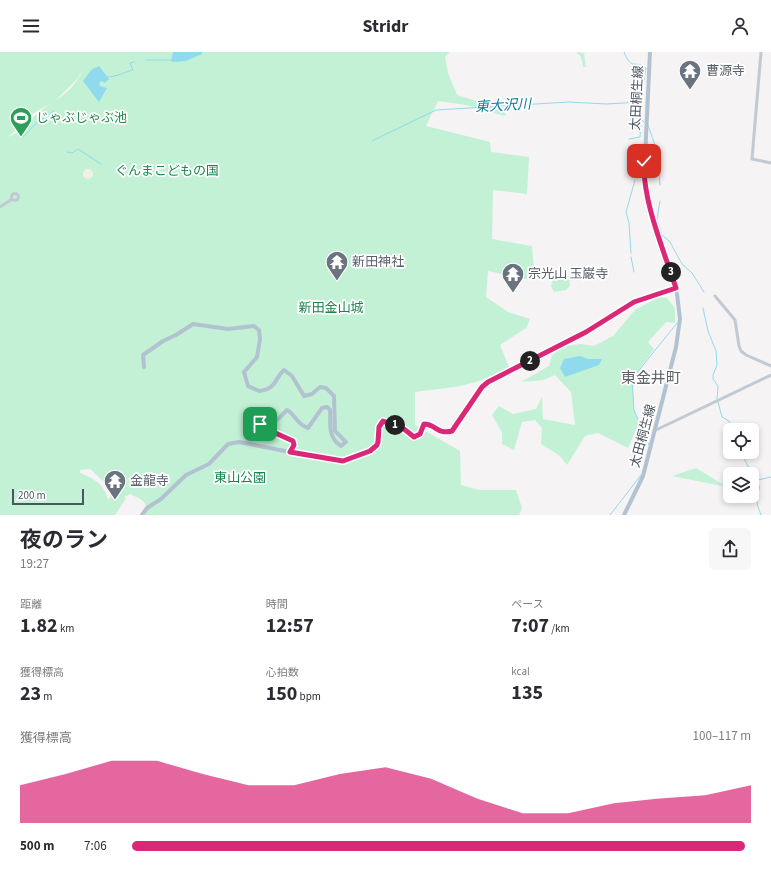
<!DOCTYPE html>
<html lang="ja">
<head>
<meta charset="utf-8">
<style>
	body { margin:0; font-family:"Source Sans 3","Noto Sans JP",sans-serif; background:#f7f7f7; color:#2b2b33; height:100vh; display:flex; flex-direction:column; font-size:15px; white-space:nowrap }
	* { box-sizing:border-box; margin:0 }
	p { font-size:13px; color:#7c7c81 }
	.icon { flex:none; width:22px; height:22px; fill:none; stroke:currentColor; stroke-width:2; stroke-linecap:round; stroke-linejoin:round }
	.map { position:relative; height:463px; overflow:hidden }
	.drawer { display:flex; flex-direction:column; background:#fff; flex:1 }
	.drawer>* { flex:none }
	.controls { position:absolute; left:723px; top:371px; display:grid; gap:8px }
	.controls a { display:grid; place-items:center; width:36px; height:36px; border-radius:6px; background:#fff; box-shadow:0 2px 6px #0003; font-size:20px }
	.scale { position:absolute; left:12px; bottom:10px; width:72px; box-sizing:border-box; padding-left:4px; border:2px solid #4a5661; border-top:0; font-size:11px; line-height:14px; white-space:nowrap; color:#4a5661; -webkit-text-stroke:3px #fff; paint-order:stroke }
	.pin { position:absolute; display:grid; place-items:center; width:34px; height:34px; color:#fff; margin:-17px; border-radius:8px; box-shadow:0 2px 6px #0006 }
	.km { position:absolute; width:20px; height:20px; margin:-10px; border-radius:50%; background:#222; color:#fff; font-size:11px; line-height:20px; text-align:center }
	.round { display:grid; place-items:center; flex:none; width:42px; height:42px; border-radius:6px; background:#f7f7f7 }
	.overview { display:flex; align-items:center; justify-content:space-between; height:68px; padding:0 20px }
	h1 { font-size:22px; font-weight:700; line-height:30px }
	.figures { display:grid; grid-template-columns:repeat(3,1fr); gap:6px; height:68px; padding:4px 20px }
	.figures div { display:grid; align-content:center }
	.figures b { font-size:20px; font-weight:700 }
	.figures small { font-size:11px; font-weight:400 }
	.figures p { font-size:11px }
	.chart { height:112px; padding:8px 20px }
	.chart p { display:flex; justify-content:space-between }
	.chart svg { width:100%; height:72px; margin-top:4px; fill:#db2777; opacity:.7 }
	ul { padding:0 20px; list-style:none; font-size:13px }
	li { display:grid; grid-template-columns:64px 48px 1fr; align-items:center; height:30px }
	li i { height:10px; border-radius:5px; background:#db2777 }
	header { display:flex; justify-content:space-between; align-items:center; height:52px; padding:0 20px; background:#fff; font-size:18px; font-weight:700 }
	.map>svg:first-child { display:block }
	.green { fill:#c3f1d5; fill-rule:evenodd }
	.sand { fill:#f5f0e5 }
	.water { fill:#90daee }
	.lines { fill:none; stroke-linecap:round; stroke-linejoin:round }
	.stream { stroke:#90daee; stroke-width:1 }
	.minor { stroke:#c1cad2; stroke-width:3 }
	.major { stroke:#b3c2d1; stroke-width:4 }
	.route-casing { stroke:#fff; stroke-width:8 }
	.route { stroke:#db2777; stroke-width:5 }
	.labels { text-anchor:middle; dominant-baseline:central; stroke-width:3.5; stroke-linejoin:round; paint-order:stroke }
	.worship-label { font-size:13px; fill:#5b616d; stroke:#fff; text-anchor:start }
	.street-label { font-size:13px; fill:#4a5661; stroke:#fff }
	.leisure-label { font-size:13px; fill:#27864d; stroke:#fff; text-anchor:start }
	.park-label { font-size:13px; fill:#17864f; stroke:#fff }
	.water-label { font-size:14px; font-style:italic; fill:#0c7c9b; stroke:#fff }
	.quarter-label { font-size:15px; fill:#5f6368; stroke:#fff }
</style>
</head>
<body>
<header><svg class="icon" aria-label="menu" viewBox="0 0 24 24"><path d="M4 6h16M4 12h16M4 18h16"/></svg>Stridr<svg class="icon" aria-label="person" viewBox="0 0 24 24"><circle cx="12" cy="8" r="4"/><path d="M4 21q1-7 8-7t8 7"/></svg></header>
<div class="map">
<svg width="771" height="463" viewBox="0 0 771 463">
	<rect width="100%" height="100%" fill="#f5f3f3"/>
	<!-- green -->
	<path class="green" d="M 0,0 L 450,0 L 445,5 L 448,21 L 457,43 L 506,58 L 505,64 L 466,53 L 438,49 L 426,74 L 490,90 L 491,100 L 529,105 L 527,142 L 493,138 L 492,187 L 532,194 L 535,229 L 488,219 L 486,245 L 508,260 L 530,267 L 526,276 L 500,293 L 509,315 C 475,335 452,335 415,340 L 415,373 L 460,399 L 461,433 L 479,438 L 516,438 L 522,456 L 519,463 L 142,463 L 147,458 C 146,447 138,446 130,442 L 124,445 L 126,446 L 115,463 L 0,463 ZM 83,17 C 71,44 57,45 37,62 C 28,70 20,81 8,85 L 34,61 L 55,49 L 77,27 ZM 90,417 C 99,424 106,434 115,439 L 108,448 C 104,432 95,427 80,421 L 80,418 Z
		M 576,0 L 584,1 L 586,15 L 583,15 L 581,5 Z
		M 560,222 L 569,224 L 570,234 L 566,238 L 554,240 L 551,234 L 554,224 Z
		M 659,245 L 667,246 L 675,256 L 675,271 L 666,270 L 648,290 L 654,297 L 632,327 L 634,358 L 639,371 L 628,396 L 598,381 L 585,384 L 567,413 L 560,404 L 541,392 L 542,376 L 535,368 L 522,370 L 514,398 L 502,392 L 502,380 L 492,363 L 499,354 L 513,362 L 536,357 L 542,345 L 543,367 L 575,373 L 571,340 L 555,323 L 543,328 L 521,330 L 549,314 L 552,303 L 565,294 L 581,292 L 594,294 L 613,284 L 635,258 Z
		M 696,416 L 727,435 L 672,424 Z"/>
	<!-- sand -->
	<path class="sand" d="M83 122a5 5 0 1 1 10 0a5 5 0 1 1-10 0Z"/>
	<!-- water -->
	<path class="water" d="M 173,0 L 202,0 L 202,2 L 186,9 L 173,10 L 171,9 Z
		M 99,14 L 109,27 L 105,31 L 102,29 L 99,31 L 100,34 L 107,36 L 99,50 L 83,29 L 91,18 Z
		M 580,304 L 588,307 L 602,307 L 599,313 L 565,325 L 560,316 L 564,307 Z"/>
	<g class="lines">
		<!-- stream -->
		<path class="stream" d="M 624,0 C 632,20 635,7 646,16 L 641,45 L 641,67 L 644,70
			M 146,8 L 171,8
			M 107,25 C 117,25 124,20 133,18 L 130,11 L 134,10
			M 648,73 L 657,99 L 660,133
			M 23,85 L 37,70 L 54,59
			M 629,87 L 640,85 L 641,68
			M 372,89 L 436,58 L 569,50 L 606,52 L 641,50
			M 67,100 L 72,101 L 78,97 L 101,112
			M 660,149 L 657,167 L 662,183 L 670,190 L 682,212 L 692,221 L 704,240
			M 631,201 L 629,171 L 626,160 L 635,128
			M 631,205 L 634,220
			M 703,256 L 708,279 L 716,299 L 717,313 L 713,323 L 713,327 L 718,334 L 717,347
			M 718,350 L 722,365 L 729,369 L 733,378
			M 649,393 L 634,358 L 632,327 L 677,271
			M 740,400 L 752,421
			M 752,422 C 767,441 754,436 757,450 C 757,454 760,459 761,463
			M 758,428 L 771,425
			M 610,463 L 641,423"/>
		<!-- minor -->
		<path class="minor" d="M 761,0 L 752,107 L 771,111
			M11.5 145a3.5 3.5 0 1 1 7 0a3.5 3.5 0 1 1-7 0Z
			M 0,155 L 12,147
			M 715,244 L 735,268 L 739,294 L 741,299 L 746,303 L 771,314
			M 656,378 L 771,323
			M 290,400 L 316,406 L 346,409 L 370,399 L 377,393 L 378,390 L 379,375 L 383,369 L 404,377 L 414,385 L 420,382 L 424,371 C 436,372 437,383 452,379 L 482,335 L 488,330 L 586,280 L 634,250 L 676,236"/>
		<!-- major -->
		<path class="major" d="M 142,463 L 147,456 L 161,447 L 186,423 L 209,412 L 228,392 L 239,390 L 290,400 L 294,393 L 293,389 L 260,372 L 262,368 L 277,368 L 287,358 C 295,362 297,373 308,376 L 322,356 L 327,355 L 330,358 C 331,372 327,385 341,394 L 346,390 L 335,379 L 334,344 L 326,336 L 320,335 L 312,342 L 304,344 L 292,324 L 284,318 C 274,327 277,337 259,339 L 248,334 L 244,320 L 257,305 L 260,287 L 259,278 L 254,274 L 228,277 L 193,272 L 176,283 L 163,289 L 143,303 L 144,315
			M 624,463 L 643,424 L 676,295 L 680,267 L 677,242 L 650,153 L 644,127 L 650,0"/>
	</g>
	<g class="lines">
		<!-- route casing -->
		<g class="route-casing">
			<path id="route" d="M 260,372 L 262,375 L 293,389 L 294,393 L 290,400 L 343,409 L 370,399 L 377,393 L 378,390 L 379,375 L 383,369 L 404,377 L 414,385 L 420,382 L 424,372 C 436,372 437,383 452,379 L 482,335 L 488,330 L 586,280 L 634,250 L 676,236 C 664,199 642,148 644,109"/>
		</g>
		<!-- route -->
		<use href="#route" class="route"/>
	</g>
	<!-- icons -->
	<defs>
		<g id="temple-pin" transform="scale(1.15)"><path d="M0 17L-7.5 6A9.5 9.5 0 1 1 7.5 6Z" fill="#6b7280" stroke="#fff"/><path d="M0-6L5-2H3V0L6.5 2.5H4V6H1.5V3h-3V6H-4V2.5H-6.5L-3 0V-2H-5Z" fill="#fff"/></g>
		<g id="stadium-pin" transform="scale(1.15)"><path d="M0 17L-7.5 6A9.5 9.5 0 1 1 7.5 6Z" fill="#2e9e5b" stroke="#fff"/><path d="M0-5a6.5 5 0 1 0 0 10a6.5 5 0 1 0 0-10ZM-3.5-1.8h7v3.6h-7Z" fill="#fff"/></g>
	</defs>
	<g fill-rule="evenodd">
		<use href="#temple-pin" x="690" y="19"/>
		<use href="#stadium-pin" x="21" y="66"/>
		<use href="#temple-pin" x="337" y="210"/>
		<use href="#temple-pin" x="513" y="222"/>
		<use href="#temple-pin" x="115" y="429"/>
	</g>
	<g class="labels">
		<!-- worship labels -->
		<g class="worship-label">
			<text x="706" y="19">曹源寺</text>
			<text x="352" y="210">新田神社</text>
			<text x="528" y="222">宗光山 玉巌寺</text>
			<text x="130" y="429">金龍寺</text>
		</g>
		<!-- street labels -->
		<g class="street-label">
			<text transform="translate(637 46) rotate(-87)">太田桐生線</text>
			<text transform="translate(643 384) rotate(-75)">太田桐生線</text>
		</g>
		<!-- leisure labels -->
		<g class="leisure-label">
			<text x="36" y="66">じゃぶじゃぶ池</text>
		</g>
		<!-- park labels -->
		<g class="park-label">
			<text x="167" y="119">ぐんまこどもの国</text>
			<text x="331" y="256">新田金山城</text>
			<text x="240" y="426">東山公園</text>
		</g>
		<!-- water labels -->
		<g class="water-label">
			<text transform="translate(503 54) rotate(-3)">東大沢川</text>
		</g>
		<!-- quarter labels -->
		<g class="quarter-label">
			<text x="651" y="326">東金井町</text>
		</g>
	</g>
</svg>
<div class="controls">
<a><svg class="icon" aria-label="locate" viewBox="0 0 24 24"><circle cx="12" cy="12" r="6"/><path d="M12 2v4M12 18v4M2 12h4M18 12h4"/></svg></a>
<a><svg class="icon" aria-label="layers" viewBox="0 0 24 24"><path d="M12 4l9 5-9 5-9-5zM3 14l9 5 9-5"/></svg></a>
</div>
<div class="scale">200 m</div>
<div class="pin" style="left:260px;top:372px;background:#1e9e55"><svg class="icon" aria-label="arrive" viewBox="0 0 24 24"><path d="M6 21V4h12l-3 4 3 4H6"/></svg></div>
<div class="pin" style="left:644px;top:109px;background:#d93025"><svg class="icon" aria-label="check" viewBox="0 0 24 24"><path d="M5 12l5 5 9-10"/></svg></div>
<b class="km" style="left:395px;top:373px">1</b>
<b class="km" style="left:530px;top:309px">2</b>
<b class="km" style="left:671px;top:220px">3</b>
</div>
<section class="drawer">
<div class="overview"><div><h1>夜のラン</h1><p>19:27</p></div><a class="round"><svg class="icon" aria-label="share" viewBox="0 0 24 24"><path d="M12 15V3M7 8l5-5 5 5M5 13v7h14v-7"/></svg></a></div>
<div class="figures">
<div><p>距離</p><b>1.82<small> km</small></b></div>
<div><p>時間</p><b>12:57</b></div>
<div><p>ペース</p><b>7:07<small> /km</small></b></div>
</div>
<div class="figures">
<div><p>獲得標高</p><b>23<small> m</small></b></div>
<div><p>心拍数</p><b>150<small> bpm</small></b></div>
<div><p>kcal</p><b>135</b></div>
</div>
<div class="chart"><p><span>獲得標高</span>100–117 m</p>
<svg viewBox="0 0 160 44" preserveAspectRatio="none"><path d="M0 44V21L10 14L20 6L30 6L40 14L50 21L60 21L70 14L80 10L90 17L100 29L110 38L120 38L130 32L140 29L150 27L160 21V44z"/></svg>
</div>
<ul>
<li><b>500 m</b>7:06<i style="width:99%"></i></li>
</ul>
</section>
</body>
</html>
